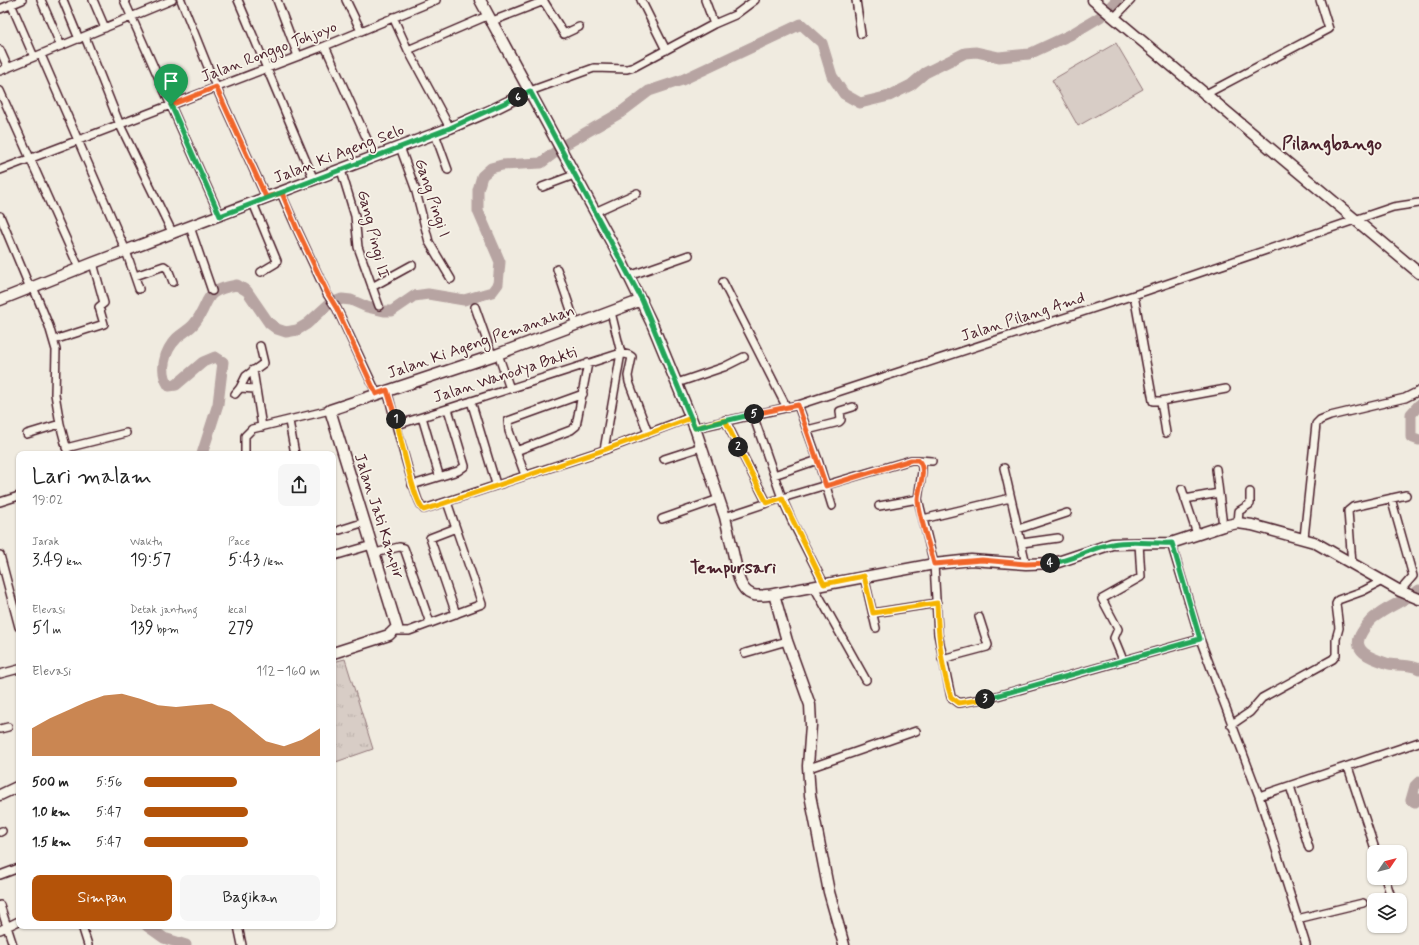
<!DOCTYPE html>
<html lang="id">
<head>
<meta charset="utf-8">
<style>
	body { margin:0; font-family:Mynerve,sans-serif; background:#f6f6f6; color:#222; height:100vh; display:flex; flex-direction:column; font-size:15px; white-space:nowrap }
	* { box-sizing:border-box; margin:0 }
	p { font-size:13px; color:#767676 }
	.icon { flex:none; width:22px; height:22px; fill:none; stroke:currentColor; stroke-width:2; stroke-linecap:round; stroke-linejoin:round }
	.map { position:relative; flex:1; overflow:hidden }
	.details { position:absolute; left:16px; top:451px; width:320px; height:478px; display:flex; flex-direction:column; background:#fff; border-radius:8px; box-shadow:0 1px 3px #0004 }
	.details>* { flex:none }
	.needle { width:26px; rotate:55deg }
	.controls { position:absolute; left:1367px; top:845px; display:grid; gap:8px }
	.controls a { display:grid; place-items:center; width:40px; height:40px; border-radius:8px; background:#fff; box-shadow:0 1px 3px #0004; font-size:20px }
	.pin { position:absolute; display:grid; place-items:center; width:34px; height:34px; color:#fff; margin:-41px -17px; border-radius:50% 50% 50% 0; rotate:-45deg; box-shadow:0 0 4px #0007 }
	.pin .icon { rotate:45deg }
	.km { position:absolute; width:20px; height:20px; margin:-10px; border-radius:50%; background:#222; color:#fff; font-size:11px; line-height:20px; text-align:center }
	.round { display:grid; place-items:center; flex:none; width:42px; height:42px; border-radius:8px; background:#f6f6f6 }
	.summary { display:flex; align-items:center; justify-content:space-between; height:68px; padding:0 16px }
	h1 { font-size:22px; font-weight:600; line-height:30px }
	.figures { display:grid; grid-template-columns:repeat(3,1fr); gap:6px; height:68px; padding:4px 16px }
	.figures div { display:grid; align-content:center }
	.figures b { font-size:17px; font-weight:600 }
	.figures small { font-size:11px; font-weight:400 }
	.figures p { font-size:11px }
	.chart { height:112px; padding:8px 16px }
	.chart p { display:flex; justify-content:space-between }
	.chart svg { width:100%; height:72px; margin-top:4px; fill:#b45309; opacity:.7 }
	.cta { display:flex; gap:8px; margin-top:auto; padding:8px 16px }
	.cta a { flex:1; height:46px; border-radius:8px; background:#b45309; color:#fff; font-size:16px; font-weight:600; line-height:46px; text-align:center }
	.cta a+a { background:#f6f6f6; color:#222 }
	ul { padding:0 16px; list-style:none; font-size:13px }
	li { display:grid; grid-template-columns:64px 48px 1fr; align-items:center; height:30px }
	li i { height:10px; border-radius:5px; background:#b45309 }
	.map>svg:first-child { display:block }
	.grass { fill:url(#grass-tufts); stroke:#917678 }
	.garden { fill:#d8cdc6; stroke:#917678 }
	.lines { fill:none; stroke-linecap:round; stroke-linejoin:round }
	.river { stroke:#b7a4a2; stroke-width:11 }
	.street-casing { stroke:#4a1f2b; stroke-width:10 }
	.secondary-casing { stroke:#4a1f2b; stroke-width:13 }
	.street { stroke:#f7f3e8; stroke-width:7 }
	.secondary { stroke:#f7f3e8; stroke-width:10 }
	.split-1-casing { stroke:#fff; stroke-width:8 }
	.split-2-casing { stroke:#fff; stroke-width:8 }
	.split-3-casing { stroke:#fff; stroke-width:8 }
	.split-4-casing { stroke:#fff; stroke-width:8 }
	.split-5-casing { stroke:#fff; stroke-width:8 }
	.split-6-casing { stroke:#fff; stroke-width:8 }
	.split-7-casing { stroke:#fff; stroke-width:8 }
	.split-1 { stroke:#f0652b; stroke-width:5 }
	.split-2 { stroke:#f5b400; stroke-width:5 }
	.split-3 { stroke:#f5b400; stroke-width:5 }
	.split-4 { stroke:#22a559; stroke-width:5 }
	.split-5 { stroke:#f0652b; stroke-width:5 }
	.split-6 { stroke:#22a559; stroke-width:5 }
	.split-7 { stroke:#22a559; stroke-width:5 }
	.labels { text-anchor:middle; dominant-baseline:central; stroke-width:3.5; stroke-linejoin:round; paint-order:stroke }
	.street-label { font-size:16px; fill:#4a1f2b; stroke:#f7f3e8 }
	.quarter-label { font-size:18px; font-weight:bold; fill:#4a1f2b; stroke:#f7f3e8 }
</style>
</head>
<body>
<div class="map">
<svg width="1419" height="945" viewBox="0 0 1419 945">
	<defs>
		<pattern id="grass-tufts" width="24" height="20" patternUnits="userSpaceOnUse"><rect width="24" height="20" fill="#d8cdc6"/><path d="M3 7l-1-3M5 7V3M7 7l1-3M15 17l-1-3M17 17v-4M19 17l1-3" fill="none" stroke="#bbb0aa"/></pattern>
	</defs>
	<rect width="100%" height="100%" fill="#f0ebe0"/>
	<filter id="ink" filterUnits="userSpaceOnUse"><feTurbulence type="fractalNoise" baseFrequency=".025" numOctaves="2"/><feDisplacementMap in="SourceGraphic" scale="8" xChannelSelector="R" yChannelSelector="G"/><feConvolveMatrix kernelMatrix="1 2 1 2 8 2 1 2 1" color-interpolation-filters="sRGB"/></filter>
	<g filter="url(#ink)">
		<!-- grass -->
		<path class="grass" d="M 345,659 L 373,749 L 333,763 L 333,662 Z"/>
		<!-- garden -->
		<path class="garden" d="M 1116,43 L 1143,89 L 1078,126 L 1052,80 Z"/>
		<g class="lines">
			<!-- river -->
			<path class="river" d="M 1419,405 L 1411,414 L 1411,437 L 1419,440
				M 202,454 L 218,404 L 223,362 L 215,357 L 203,362 L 176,385 L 169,386 C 159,371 164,351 177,338 C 182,333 189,330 194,324 C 212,302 200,291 237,285 L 247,291 L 269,323 L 277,329 L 286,332 L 297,330 L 307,324 L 329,304 L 342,299 L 351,300 L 367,307 L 384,311 L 392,311 L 414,296 L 428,294 L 464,300 L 492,292 L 498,284 L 500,262 L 478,211 L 478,190 L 482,176 L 491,168 L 502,165 L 541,163 L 566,144 L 620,113 L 649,91 L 682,80 L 801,24 L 822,43 L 832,76 L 844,94 L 860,103 L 889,96 L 911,85 L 925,73 L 965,53 L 976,52 L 999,57 L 1029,54 L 1070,35 L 1100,17 L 1117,0
				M 1419,590 C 1406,600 1392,605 1379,614 C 1372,618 1366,625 1362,632 C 1350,651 1371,658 1386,663 C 1397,667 1410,663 1419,669
				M 1419,782 L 1415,786 L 1411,800 L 1415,802 L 1419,799
				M 147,926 L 164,938 L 186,945"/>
			<!-- street casing -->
			<g class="street-casing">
				<path id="street" d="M 41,0 L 61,46
					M 63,0 L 79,39
					M 93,0 L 105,28
					M 124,0 L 220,216
					M 181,0 L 216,87 L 266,197
					M 238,0 L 314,180
					M 277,0 L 298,56
					M 346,0 L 361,31
					M 543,0 L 564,34 L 579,27
					M 641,0 L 666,50
					M 705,0 L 714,24
					M 856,0 L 861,34
					M 11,4 L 34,57
					M 0,9 L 22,0
					M 393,17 L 408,50 L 450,128
					M 1114,18 L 1131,0
					M 490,22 L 544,1
					M 85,37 L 120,125 L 173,234
					M 325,46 L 375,157
					M 0,50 L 8,68
					M 408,50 L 487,16
					M 41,55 L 126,251 L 139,289
					M 0,71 L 172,0
					M 0,91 L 79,268
					M 530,91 L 594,68 L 627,69 L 634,67 L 714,24 L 735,15 L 755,0
					M 1204,95 L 1329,29 L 1320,0
					M 435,134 L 448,170
					M 400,147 L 415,188 L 429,242 L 451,279
					M 0,170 L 325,46 L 436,0
					M 341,170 L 355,216 L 358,247 L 379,306
					M 542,187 L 574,175
					M 281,193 L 297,229 L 327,294 L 337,309 L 377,394
					M 253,203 L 277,261 L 276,263 L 261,272
					M 595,212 L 637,193
					M 0,216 L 30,288
					M 190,227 L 212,291
					M 557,269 L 576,325
					M 135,276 L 164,266 L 168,269 L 173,282
					M 629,276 L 689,255
					M 723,282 L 787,408
					M 33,287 L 49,326 L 56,350 L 55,394 L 60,424 L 68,454
					M 372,287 L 412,265
					M 1134,295 L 1153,401 L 1161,401 L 1226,389
					M 475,307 L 492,355
					M 54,340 L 104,324 L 99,307 L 104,303 L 93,263
					M 498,354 L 510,389
					M 253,370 L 262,427
					M 677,383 L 724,367 L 744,357
					M 240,388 L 255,389
					M 387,390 C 391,405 416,506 424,509 L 604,450 L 691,417
					M 235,394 L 240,388 L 246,376 L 264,363 L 260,346
					M 471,401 L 496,484
					M 1161,401 L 1166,433
					M 798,405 L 818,460
					M 753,415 L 782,498 L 792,521 L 824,584
					M 422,417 L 439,475
					M 725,420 L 767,503
					M 289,421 L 295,454
					M 397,425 L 621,353 L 629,355 L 632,357 L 628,376 L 629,382 L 648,433
					M 695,428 L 798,405 L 1134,295 L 1393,207 L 1419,203
					M 807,430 L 839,422 L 841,420 L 840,411 L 853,407
					M 27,434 L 60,424
					M 66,448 L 126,433
					M 604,450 L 621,353 L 611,312
					M 516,451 L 571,430 L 576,426 L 588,363
					M 245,454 L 245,436 L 252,429 L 330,410
					M 664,459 L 701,447
					M 918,460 L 932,461
					M 1004,468 L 1026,564
					M 1216,469 L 1223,526
					M 525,475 L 509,431 L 508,421 L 583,394
					M 774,475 L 818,460 L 832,506
					M 412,485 L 458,471 L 465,466 L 448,409
					M 1182,489 L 1197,534
					M 1391,498 L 1413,576 L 1400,591
					M 1185,499 L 1219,493
					M 0,502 L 19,496
					M 879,506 L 918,499
					M 725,517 L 782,498 L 911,460 L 918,460 L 922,466 L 922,472 L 918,499 L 934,564 L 938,634 L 951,697 L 959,703 L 993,697 L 1200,639
					M 662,519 L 719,499
					M 923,519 L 1010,498
					M 1238,523 L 1239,511 L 1250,504 L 1250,492
					M 456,528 L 430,538 L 456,614
					M 1018,529 L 1067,513
					M 340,530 L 365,522
					M 1304,538 L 1316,424 L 1320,420 L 1330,416 L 1405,398 L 1419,391
					M 1022,543 L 1058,538
					M 1171,543 L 1200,639 L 1259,796 L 1306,945
					M 375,553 L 399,547 L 404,548 L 430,623
					M 0,555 L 19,627
					M 334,556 L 372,545
					M 1352,564 L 1348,511 L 1353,507 L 1406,495
					M 864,576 L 876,628
					M 814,587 L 866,680
					M 873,613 L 937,603
					M 396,631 L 409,631 L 482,604 L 447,502
					M 745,653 L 787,641
					M 942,659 L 987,647 L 988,645 L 979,617
					M 1123,660 L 1114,638 L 1118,629 L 1102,599 L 1141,577 L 1139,543
					M 0,674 L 19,669
					M 1231,725 L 1250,712 L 1262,698 L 1333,659 L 1336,655 L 1336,639 L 1339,628 L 1336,604 L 1338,600 L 1363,591 L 1382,581
					M 0,729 L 8,727
					M 1348,767 L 1376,852
					M 809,768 L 916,731
					M 1290,786 L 1309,848
					M 1259,796 L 1419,742
					M 0,832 L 2,831
					M 0,875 L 19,868
					M 1385,878 L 1392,900
					M 0,905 L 13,945
					M 1297,919 L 1363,903
					M 82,926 L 88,945
					M 238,926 L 242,945
					M 0,930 L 19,921"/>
			</g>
			<!-- secondary casing -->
			<g class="secondary-casing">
				<path id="secondary" d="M 480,0 L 620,258 L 653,326 L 695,428 L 725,517 L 739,579 C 746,598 756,597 774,594 L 787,641 L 810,705 L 811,725 L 808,766 L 810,795 L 829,892 L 844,945
					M 1093,0 L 1419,273
					M 0,300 L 93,263 L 450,128 L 492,110 L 530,91
					M 774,594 L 934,564 L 971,560 L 1026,564 L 1055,563 L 1112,544 L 1171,543 L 1223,526 L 1238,523 L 1252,525 L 1314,542 L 1400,591 L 1419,599
					M 333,653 L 389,635 L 397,627 L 330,410 L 498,354 L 642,300
					M 0,795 L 19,786"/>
			</g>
			<!-- street -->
			<use href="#street" class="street"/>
			<!-- secondary -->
			<use href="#secondary" class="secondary"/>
		</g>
	</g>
	<g class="lines" filter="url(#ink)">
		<!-- split-1 casing -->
		<g class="split-1-casing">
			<path id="split-1" d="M 171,105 L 216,87 L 266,197 L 282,193 L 297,229 L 328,294 L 337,309 L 376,394 L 387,390 L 396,419"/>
		</g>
		<!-- split-2 casing -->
		<g class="split-2-casing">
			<path id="split-2" d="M 396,419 C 400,434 414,504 424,510 L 604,450 L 691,418 L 695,428 L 725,420 L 738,447"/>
		</g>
		<!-- split-3 casing -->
		<g class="split-3-casing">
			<path id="split-3" d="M 738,447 L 767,503 L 782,498 L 824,584 L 864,576 L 873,613 L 937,603 C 938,635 941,667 951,697 L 959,703 L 985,699"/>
		</g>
		<!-- split-4 casing -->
		<g class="split-4-casing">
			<path id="split-4" d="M 985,699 L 1200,639 L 1172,543 C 1152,544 1131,540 1112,544 C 1090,547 1072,562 1050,563"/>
		</g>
		<!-- split-5 casing -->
		<g class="split-5-casing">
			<path id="split-5" d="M 754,414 L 798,405 L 826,486 L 911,460 L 918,460 C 928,469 918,488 918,500 C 920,521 929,543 934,564 L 982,560 L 1026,564 L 1050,563"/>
		</g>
		<!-- split-6 casing -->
		<g class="split-6-casing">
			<path id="split-6" d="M 518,97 L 530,91 L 642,300 L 695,428 L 754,414"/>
		</g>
		<!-- split-7 casing -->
		<g class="split-7-casing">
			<path id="split-7" d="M 171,105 L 220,216 L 450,128 L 518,97"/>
		</g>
		<!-- split-1 -->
		<use href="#split-1" class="split-1"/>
		<!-- split-2 -->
		<use href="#split-2" class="split-2"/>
		<!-- split-3 -->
		<use href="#split-3" class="split-3"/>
		<!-- split-4 -->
		<use href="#split-4" class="split-4"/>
		<!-- split-5 -->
		<use href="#split-5" class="split-5"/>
		<!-- split-6 -->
		<use href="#split-6" class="split-6"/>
		<!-- split-7 -->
		<use href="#split-7" class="split-7"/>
	</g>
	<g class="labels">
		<!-- street labels -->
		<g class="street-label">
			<text transform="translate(269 52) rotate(-21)">Jalan Ronggo Tohjoyo</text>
			<text transform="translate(339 154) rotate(-21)">Jalan Ki Ageng Selo</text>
			<text transform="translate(432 198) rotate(72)">Gang Pingi I</text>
			<text transform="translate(373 234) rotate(76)">Gang Pingi II</text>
			<text transform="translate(1023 317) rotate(-18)">Jalan Pilang Amd</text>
			<text transform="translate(481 342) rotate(-19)">Jalan Ki Ageng Pemanahan</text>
			<text transform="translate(505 375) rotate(-18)">Jalan Wanodya Bakti</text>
			<text transform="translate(379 516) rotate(72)">Jalan Jati Kampir</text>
		</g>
		<!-- quarter labels -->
		<g class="quarter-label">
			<text x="1332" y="144">Pilangbango</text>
			<text x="733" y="568">Tempursari</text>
		</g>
	</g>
</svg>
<div class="controls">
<a><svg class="needle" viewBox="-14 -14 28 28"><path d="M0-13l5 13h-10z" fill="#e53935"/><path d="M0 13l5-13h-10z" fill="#767676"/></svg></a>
<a><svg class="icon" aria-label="layers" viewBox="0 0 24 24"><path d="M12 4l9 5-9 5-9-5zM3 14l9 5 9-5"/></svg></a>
</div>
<div class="pin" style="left:171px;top:105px;background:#1e9e55"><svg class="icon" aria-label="arrive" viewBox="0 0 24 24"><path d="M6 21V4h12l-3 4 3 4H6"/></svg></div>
<b class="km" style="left:396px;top:419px">1</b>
<b class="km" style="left:738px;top:447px">2</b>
<b class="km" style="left:985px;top:699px">3</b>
<b class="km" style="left:1050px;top:563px">4</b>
<b class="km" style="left:754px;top:414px">5</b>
<b class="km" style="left:518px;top:97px">6</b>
<section class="details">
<div class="summary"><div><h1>Lari malam</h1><p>19:02</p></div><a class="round"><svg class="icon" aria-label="share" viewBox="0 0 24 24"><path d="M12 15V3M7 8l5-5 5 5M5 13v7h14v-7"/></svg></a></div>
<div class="figures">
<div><p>Jarak</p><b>3.49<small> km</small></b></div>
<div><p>Waktu</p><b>19:57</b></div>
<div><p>Pace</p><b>5:43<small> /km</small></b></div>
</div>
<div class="figures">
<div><p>Elevasi</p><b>51<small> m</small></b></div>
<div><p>Detak jantung</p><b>139<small> bpm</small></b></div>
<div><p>kcal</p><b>279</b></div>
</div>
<div class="chart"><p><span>Elevasi</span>112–160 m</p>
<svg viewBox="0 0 160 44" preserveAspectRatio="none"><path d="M0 44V27L10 21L20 16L30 11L40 7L50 6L60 9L70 13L80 14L90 13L100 12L110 17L120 26L130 35L140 38L150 34L160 27V44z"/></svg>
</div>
<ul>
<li><b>500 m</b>5:56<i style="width:53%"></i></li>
<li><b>1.0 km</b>5:47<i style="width:59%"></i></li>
<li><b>1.5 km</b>5:47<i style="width:59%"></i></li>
</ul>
<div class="cta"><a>Simpan</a><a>Bagikan</a></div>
</section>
</div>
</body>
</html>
